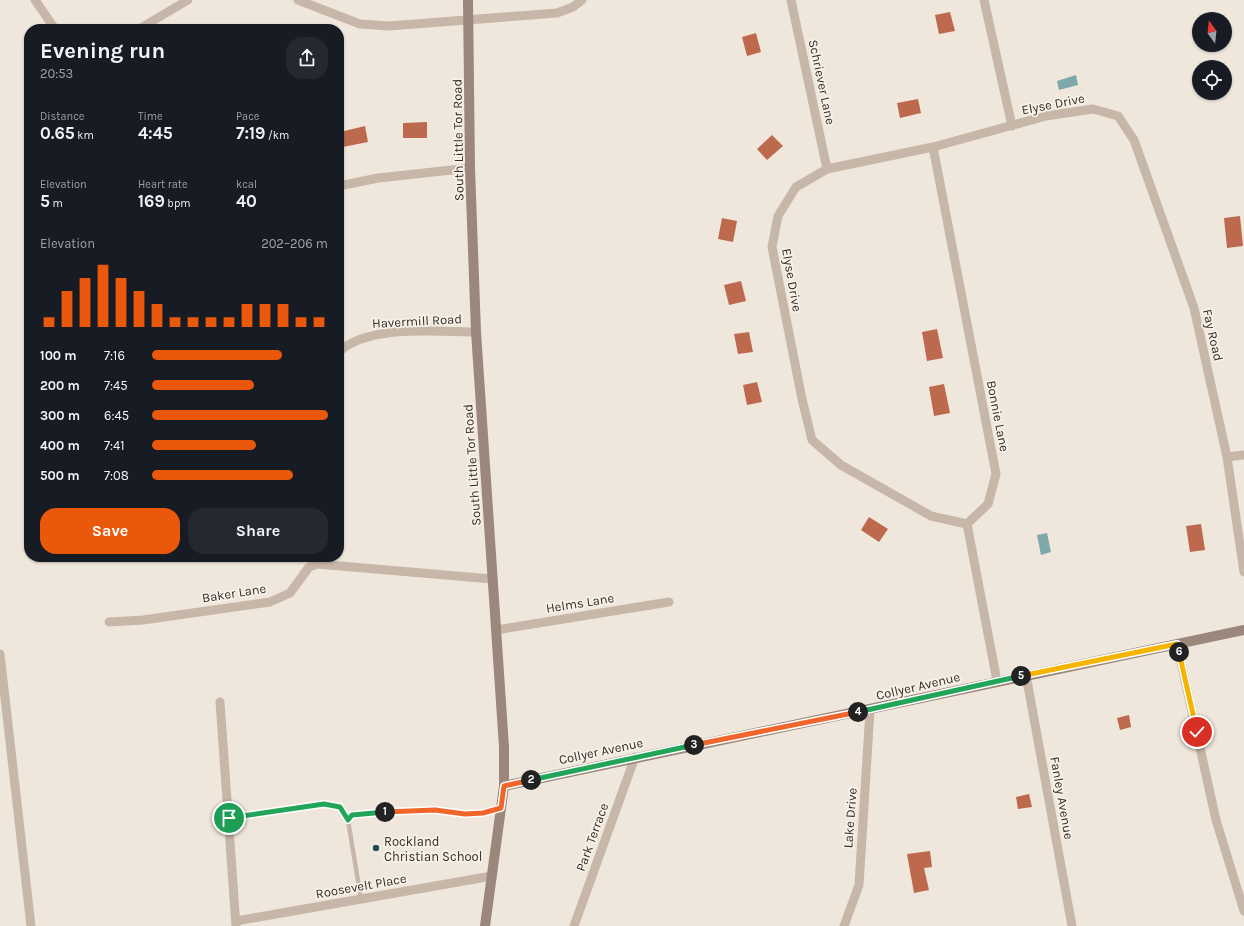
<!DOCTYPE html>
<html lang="en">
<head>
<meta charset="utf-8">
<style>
	body { margin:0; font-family:Karla,sans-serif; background:#242831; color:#f1f3f6; height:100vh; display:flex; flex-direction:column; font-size:15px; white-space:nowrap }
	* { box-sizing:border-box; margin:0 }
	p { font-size:13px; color:#9ea1a6 }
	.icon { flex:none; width:22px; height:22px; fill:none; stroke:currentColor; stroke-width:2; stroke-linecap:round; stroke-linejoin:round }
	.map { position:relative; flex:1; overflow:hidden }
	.sheet { position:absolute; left:24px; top:24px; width:320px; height:538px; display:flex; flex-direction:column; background:#171b24; border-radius:16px; box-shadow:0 1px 3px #0004 }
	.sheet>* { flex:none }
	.needle { width:26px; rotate:345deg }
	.buttons { position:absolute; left:1192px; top:12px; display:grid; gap:8px }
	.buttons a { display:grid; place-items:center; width:40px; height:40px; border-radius:50%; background:#171b24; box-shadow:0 1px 3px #0004; font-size:20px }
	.pin { position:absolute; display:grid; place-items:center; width:34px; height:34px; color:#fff; margin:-17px; border:2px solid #fff; border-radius:50%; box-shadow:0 1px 4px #0007 }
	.km { position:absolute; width:20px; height:20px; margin:-10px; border-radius:50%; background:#222; color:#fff; font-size:11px; line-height:20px; text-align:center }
	.round { display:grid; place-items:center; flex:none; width:42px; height:42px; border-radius:16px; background:#242831 }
	.head { display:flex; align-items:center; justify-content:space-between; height:68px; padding:0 16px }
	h1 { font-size:22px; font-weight:700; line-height:30px }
	.figures { display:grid; grid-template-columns:repeat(3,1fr); gap:6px; height:68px; padding:4px 16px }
	.figures div { display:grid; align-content:center }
	.figures b { font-size:17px; font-weight:700 }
	.figures small { font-size:11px; font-weight:400 }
	.figures p { font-size:11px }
	.chart { height:112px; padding:8px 16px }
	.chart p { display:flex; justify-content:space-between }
	.chart svg { width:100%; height:72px; margin-top:4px; stroke:#ea580c; stroke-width:6 }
	.cta { display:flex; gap:8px; margin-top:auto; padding:8px 16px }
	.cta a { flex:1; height:46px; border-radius:16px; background:#ea580c; color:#fff; font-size:16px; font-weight:700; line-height:46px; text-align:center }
	.cta a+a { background:#242831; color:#f1f3f6 }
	ul { padding:0 16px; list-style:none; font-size:13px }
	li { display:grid; grid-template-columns:64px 48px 1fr; align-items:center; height:30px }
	li i { height:10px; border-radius:5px; background:#ea580c }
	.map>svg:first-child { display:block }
	.water { fill:#7da9ab }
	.building { fill:#bd694e }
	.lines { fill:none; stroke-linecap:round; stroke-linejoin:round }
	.lane { stroke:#c7b7a9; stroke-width:4.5 }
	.street { stroke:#c7b7a9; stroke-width:9 }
	.secondary { stroke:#9b877b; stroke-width:10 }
	.split-1-casing { stroke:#fff; stroke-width:8 }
	.split-2-casing { stroke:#fff; stroke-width:8 }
	.split-3-casing { stroke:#fff; stroke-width:8 }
	.split-4-casing { stroke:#fff; stroke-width:8 }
	.split-5-casing { stroke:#fff; stroke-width:8 }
	.split-6-casing { stroke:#fff; stroke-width:8 }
	.split-7-casing { stroke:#fff; stroke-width:8 }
	.split-1 { stroke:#22a559; stroke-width:5 }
	.split-2 { stroke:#f0652b; stroke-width:5 }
	.split-3 { stroke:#22a559; stroke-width:5 }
	.split-4 { stroke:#f0652b; stroke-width:5 }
	.split-5 { stroke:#22a559; stroke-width:5 }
	.split-6 { stroke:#f5b400; stroke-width:5 }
	.split-7 { stroke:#f5b400; stroke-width:5 }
	.poi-dot { fill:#215053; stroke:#f8f1e8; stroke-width:1.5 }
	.labels { text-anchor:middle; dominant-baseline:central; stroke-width:3.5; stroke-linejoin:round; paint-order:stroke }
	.street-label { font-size:13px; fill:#352c28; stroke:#f8f1e8 }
	.poi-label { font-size:13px; fill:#352c28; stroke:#f8f1e8; text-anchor:start }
</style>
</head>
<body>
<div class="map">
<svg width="1244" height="926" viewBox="0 0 1244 926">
	<rect width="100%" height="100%" fill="#f0e7dc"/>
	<!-- water -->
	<path class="water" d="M 1076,75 L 1078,85 L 1059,90 L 1057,81 Z
		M 1047,533 L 1051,552 L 1041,555 L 1037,535 Z"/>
	<!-- building -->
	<path class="building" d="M 950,12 L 955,31 L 939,34 L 935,15 Z
		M 756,33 L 761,52 L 747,56 L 742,37 Z
		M 918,99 L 921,113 L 900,118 L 897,103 Z
		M 427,122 L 427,138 L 403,138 L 403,123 Z
		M 365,126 L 368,142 L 343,147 L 340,132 Z
		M 772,135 L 783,146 L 767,160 L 757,149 Z
		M 1240,216 L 1243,246 L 1227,248 L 1224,218 Z
		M 722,218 L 737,221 L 733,242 L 718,239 Z
		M 741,281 L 746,301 L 729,305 L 724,285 Z
		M 937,329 L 943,358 L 927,361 L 922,332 Z
		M 749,332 L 753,352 L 738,354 L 734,334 Z
		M 757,382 L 762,402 L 747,405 L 743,385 Z
		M 944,384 L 950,413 L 934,416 L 929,387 Z
		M 869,517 L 888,529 L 879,542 L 861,530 Z
		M 1201,524 L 1205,550 L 1190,552 L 1186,526 Z
		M 1129,715 L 1131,727 L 1120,730 L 1117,718 Z
		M 1029,794 L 1032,807 L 1018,809 L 1016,797 Z
		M 930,851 L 932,867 L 924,868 L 929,890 L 914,893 L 907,854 Z"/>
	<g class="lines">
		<!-- lane -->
		<path class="lane" d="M 229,818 L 324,804 L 340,807 L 348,820
			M 361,899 L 348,820 L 352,815 L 412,810 L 435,810 L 465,814 L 483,813 L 501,808"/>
		<!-- street -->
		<path class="street" d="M 35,0 L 55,29
			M 298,0 L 360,24 L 389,26 L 557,13 L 573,7 L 582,0
			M 791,0 L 827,169
			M 984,0 L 1012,126
			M 139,29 L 188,0
			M 933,147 L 996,474 L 988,504 L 967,524
			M 339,186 L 378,178 L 470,168
			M 339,352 C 368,324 438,332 476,332
			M 1227,457 L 1244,455
			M 967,524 L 931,516 L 841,465 L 812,440 L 802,399 L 772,247 L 778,216 L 796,187 L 827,169 L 933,147 L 1046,116 L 1093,109 L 1118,116 L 1134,140 L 1194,308 L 1227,457 L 1244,572
			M 967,524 L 997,681
			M 109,622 L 143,620 L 270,602 L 290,593 L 309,567 L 317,564 L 492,579
			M 496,630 L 669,602
			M 1177,644 L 1216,820 L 1244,911
			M 0,654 L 31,926
			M 1026,675 L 1072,926
			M 220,702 L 236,926
			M 236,921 L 492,876
			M 574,926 L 635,757
			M 844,926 L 859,885 L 870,710"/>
		<!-- secondary -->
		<path class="secondary" d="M 468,0 L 470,168 L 476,332 L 504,747 L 504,786 L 485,926
			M 504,786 L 1244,630"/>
	</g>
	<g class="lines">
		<!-- split-1 casing -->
		<g class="split-1-casing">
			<path id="split-1" d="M 229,818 L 324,804 L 340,807 L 348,820 L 352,815 L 385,812"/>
		</g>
		<!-- split-2 casing -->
		<g class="split-2-casing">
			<path id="split-2" d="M 385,812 L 435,810 L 465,814 L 483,813 L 501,808 L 504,786 L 531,780"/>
		</g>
		<!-- split-3 casing -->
		<g class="split-3-casing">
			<path id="split-3" d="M 531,780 L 694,745"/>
		</g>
		<!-- split-4 casing -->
		<g class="split-4-casing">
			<path id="split-4" d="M 694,745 L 858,712"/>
		</g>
		<!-- split-5 casing -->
		<g class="split-5-casing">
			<path id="split-5" d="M 858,712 L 1021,676"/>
		</g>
		<!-- split-6 casing -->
		<g class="split-6-casing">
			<path id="split-6" d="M 1021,676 L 1177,644 L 1179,652"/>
		</g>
		<!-- split-7 casing -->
		<g class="split-7-casing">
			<path id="split-7" d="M 1179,652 L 1197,732"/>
		</g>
		<!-- split-1 -->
		<use href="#split-1" class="split-1"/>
		<!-- split-2 -->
		<use href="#split-2" class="split-2"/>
		<!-- split-3 -->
		<use href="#split-3" class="split-3"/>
		<!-- split-4 -->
		<use href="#split-4" class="split-4"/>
		<!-- split-5 -->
		<use href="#split-5" class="split-5"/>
		<!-- split-6 -->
		<use href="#split-6" class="split-6"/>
		<!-- split-7 -->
		<use href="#split-7" class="split-7"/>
	</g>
	<!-- markers -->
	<circle class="poi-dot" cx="376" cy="848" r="4"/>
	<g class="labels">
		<!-- street labels -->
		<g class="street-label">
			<text transform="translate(822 82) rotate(78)">Schriever Lane</text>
			<text transform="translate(1053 104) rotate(-11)">Elyse Drive</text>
			<text transform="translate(458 140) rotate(-91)">South Little Tor Road</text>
			<text transform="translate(792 280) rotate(80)">Elyse Drive</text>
			<text transform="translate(417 321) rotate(-3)">Havermill Road</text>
			<text transform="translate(1213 335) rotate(77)">Fay Road</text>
			<text transform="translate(998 416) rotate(79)">Bonnie Lane</text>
			<text transform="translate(472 465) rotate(-94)">South Little Tor Road</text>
			<text transform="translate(234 593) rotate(-9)">Baker Lane</text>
			<text transform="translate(580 603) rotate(-9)">Helms Lane</text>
			<text transform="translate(918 686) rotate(-13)">Collyer Avenue</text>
			<text transform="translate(601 751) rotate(-12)">Collyer Avenue</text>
			<text transform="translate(1062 798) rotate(80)">Fanley Avenue</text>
			<text transform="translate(850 818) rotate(-86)">Lake Drive</text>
			<text transform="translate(592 837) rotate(-70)">Park Terrace</text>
			<text transform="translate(361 886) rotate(-10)">Roosevelt Place</text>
		</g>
		<!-- poi labels -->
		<g class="poi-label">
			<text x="384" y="841">Rockland<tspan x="384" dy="15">Christian School</tspan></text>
		</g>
	</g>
</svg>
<div class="buttons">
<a><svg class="needle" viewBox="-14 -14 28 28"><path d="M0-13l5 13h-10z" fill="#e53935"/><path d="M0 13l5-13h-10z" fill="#9ea1a6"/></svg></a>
<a><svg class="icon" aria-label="locate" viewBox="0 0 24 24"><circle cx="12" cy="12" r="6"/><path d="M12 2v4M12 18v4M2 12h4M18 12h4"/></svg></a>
</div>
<div class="pin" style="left:229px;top:818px;background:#1e9e55"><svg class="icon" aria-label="arrive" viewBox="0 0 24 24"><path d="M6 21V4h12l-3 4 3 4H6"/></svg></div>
<div class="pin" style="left:1197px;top:732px;background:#d93025"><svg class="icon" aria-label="check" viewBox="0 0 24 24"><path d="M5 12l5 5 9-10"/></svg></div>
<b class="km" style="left:385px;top:812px">1</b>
<b class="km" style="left:531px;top:780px">2</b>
<b class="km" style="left:694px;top:745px">3</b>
<b class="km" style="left:858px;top:712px">4</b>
<b class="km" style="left:1021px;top:676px">5</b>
<b class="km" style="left:1179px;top:652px">6</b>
<section class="sheet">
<div class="head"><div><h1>Evening run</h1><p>20:53</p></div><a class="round"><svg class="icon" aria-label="share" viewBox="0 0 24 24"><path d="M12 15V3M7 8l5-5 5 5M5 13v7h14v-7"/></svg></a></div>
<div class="figures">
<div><p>Distance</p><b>0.65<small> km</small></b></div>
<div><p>Time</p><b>4:45</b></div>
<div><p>Pace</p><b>7:19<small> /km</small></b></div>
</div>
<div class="figures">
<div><p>Elevation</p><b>5<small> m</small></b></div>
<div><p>Heart rate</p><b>169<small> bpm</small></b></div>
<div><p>kcal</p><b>40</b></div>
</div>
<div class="chart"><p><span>Elevation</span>202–206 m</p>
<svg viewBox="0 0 160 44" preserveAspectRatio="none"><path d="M5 44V38M15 44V22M25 44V14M35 44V6M45 44V14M55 44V22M65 44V30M75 44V38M85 44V38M95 44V38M105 44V38M115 44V30M125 44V30M135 44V30M145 44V38M155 44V38"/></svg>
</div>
<ul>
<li><b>100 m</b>7:16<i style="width:74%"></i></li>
<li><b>200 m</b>7:45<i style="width:58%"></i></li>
<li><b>300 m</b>6:45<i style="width:100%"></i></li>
<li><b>400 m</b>7:41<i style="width:59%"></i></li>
<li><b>500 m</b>7:08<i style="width:80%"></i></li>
</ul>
<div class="cta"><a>Save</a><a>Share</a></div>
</section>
</div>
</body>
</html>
